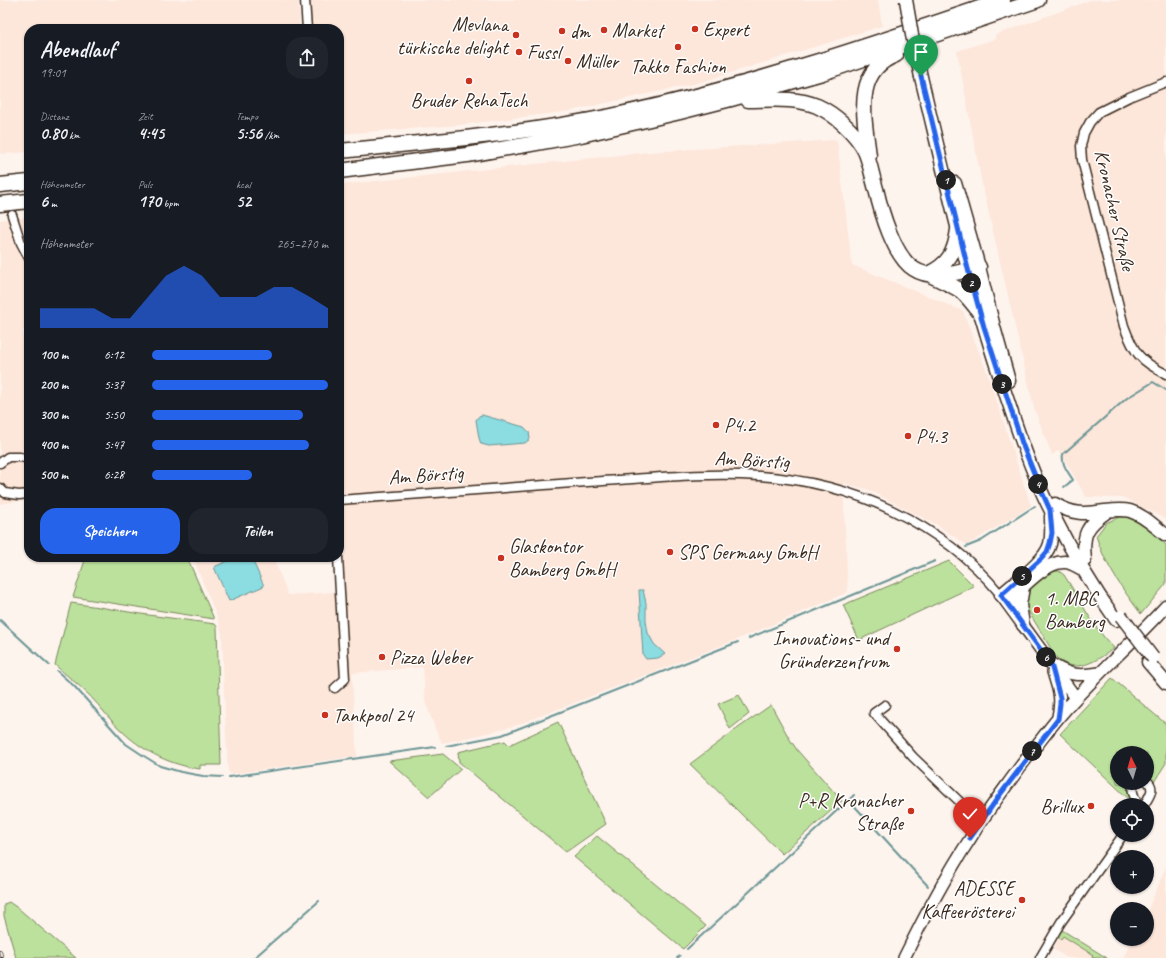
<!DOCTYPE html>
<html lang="de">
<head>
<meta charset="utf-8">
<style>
	body { margin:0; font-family:Caveat,sans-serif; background:#20242c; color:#f1f3f6; height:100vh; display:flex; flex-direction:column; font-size:15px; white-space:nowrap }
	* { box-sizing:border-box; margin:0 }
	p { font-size:13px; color:#9ea1a6 }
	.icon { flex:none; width:22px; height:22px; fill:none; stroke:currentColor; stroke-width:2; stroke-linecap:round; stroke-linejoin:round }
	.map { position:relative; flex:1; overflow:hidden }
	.sheet { position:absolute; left:24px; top:24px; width:320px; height:538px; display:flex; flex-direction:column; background:#171b24; border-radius:16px; box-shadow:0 1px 3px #0004 }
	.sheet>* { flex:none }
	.needle { width:26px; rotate:355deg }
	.fabs { position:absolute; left:1110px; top:746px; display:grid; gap:8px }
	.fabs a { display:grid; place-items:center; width:44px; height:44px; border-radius:50%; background:#171b24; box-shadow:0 1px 3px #0004; font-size:20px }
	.pin { position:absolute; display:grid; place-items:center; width:34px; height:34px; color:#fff; margin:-41px -17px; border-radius:50% 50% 50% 0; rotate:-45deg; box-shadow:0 0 4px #0007 }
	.pin .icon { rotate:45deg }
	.km { position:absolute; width:20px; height:20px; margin:-10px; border-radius:50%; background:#222; color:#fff; font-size:11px; line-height:20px; text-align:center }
	.round { display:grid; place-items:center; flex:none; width:42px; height:42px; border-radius:16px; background:#20242c }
	.overview { display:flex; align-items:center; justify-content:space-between; height:68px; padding:0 16px }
	h1 { font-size:22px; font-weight:700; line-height:30px }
	.metrics { display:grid; grid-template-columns:repeat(3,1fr); gap:6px; height:68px; padding:4px 16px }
	.metrics div { display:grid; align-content:center }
	.metrics b { font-size:17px; font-weight:700 }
	.metrics small { font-size:11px; font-weight:400 }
	.metrics p { font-size:11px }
	.chart { height:112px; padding:8px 16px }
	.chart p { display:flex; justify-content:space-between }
	.chart svg { width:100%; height:72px; margin-top:4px; fill:#2563eb; opacity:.7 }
	.primary-button { display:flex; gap:8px; margin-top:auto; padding:8px 16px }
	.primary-button a { flex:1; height:46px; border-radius:16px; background:#2563eb; color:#fff; font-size:16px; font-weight:700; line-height:46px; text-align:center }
	.primary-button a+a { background:#20242c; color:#f1f3f6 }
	ul { padding:0 16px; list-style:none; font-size:13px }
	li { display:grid; grid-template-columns:64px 48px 1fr; align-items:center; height:30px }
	li i { height:10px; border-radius:5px; background:#2563eb }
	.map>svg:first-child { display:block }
	.built { fill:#fde6da }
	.green { fill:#bbe19c; stroke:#7b865d }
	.water { fill:#8bdde2; stroke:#6b9594 }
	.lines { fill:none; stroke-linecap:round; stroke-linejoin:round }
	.stream { stroke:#6b9594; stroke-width:2 }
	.street-casing { stroke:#3b2a1e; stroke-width:11 }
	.secondary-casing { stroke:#3b2a1e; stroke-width:14 }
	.primary-casing { stroke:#3b2a1e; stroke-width:15 }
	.highway-casing { stroke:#3b2a1e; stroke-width:17 }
	.street { stroke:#fff; stroke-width:8 }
	.secondary { stroke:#fff; stroke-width:11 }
	.primary { stroke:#fff; stroke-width:12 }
	.highway { stroke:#fff; stroke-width:14 }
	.rail-casing { stroke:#3b2a1e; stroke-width:3.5 }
	.rail { stroke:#fff; stroke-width:2; stroke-dasharray:6; stroke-linecap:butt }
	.primary-bridge-casing { stroke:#3b2a1e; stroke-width:15; stroke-linecap:butt }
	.primary-bridge { stroke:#fff; stroke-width:12 }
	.route-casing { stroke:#fff; stroke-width:8 }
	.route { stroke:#2563eb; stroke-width:5 }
	.poi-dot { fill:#c8321e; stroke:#fff; stroke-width:1.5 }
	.labels { text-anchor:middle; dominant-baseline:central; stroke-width:3; stroke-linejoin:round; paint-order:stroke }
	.poi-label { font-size:20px; fill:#3b2a1e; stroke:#fff; text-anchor:start }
	.street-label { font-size:20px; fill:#3b2a1e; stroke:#fff }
</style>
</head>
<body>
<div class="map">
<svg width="1166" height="958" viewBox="0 0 1166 958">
	<rect width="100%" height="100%" fill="#fef4ee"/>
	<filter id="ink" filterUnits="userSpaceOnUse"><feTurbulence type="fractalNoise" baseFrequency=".025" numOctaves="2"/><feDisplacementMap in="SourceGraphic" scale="8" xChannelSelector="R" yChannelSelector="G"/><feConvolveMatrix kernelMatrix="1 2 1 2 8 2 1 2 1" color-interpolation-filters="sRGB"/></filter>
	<g filter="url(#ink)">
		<!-- built -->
		<path class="built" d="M 0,0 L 298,0 L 300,29 L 29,29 L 29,152 L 0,154 Z
			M 309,0 L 878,0 L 882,26 L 698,83 L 570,111 L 459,125 L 339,134 L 339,29 L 312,29 Z
			M 1091,0 L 1166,0 L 1166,519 L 1124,498 L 1086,497 L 1059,450 L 1052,455 L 1034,408 L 982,184 L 957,51 L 995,39 L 995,35 Z
			M 837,140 L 852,265 L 963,311 L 988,375 L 1031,506 L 967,545 L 937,525 L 869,490 L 843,483 L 848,592 L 748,635 L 664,668 L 517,725 L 488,733 L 442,743 L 436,731 L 425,701 L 423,667 L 352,673 L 357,756 L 231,774 L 228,771 L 225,717 L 222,634 L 219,622 L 194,560 L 202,557 L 273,557 L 288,595 L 336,592 L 334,557 L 339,557 L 339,185 L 649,152 Z
			M 29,217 L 29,329 L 23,330 L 26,374 L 29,374 L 29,499 L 0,504 L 0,220 Z
			M 1166,867 L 1166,958 L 1123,958 L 1133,939 L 1147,939 L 1147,912 Z
			M 1062,930 L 1107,958 L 1067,958 L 1053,949 L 1059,939 L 1057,937 Z"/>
		<!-- green -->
		<path class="green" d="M 1119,517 C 1122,517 1126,517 1129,518 C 1139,520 1158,537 1166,545 L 1166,584 L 1141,614 C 1123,590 1105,565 1096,536 L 1106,523 Z
			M 86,557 L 187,557 L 214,619 L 73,597 Z
			M 949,561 L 974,586 L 859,640 L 843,605 Z
			M 1053,571 L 1059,571 L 1064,575 C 1080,599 1093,628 1114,648 C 1097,661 1074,676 1056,657 L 1027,609 C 1021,589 1037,579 1053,571 Z
			M 71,603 L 99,607 L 141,614 L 215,624 L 217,627 L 221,765 L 200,765 L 200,769 C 171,765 146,753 124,733 C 111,722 101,707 89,695 C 78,684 66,675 55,665 Z
			M 1112,678 L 1166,724 L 1166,763 L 1154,782 L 1147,777 L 1147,753 L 1117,753 L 1117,783 L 1131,783 L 1133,803 L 1060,734 Z
			M 739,695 L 749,714 L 730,729 L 718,704 Z
			M 771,705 L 789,738 L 797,750 L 842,801 L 782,854 L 690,764 L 734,731 Z
			M 558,722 L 606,824 L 566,852 L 459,762 L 458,752 L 505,741 L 509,745 Z
			M 443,754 L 461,769 L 429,797 L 389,761 Z
			M 597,836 L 706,926 L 683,949 L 574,857 Z
			M 9,902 L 19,909 L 76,958 L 16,958 L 4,916 L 4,904 Z
			M 1062,930 L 1107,958 L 1092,958 L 1093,955 L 1063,936 L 1061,939 L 1057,937 Z"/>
		<!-- water -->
		<path class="water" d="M 482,415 L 524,427 L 529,432 L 530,439 L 525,443 L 489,446 L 481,444 L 479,438 L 476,420 L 479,416 Z
			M 237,557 L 251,557 L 264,586 L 229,601 L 214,567 Z
			M 639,590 L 643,590 L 646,603 L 646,621 L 648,633 L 654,644 L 665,654 L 658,658 L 646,659 L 643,655 Z"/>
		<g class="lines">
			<!-- stream -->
			<path class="stream" d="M 1064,487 L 1073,480 C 1068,472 1061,464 1063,454 L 1127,398 L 1153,382 L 1166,390
				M 966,547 L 981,541 L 1035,506
				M 0,620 L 49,665
				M 749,638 L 935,561
				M 57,671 L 74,686 L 126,744 L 144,756 L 160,766 L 181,772 L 203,776 L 223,777
				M 446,746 L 502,735 L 738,642
				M 229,777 L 435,747
				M 854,795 L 849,800 L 928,886
				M 687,949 L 844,804
				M 254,958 L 319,901
				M 677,958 L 680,956"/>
			<!-- street casing -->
			<g class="street-casing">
				<path id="street" d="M 305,0 L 307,29
					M 1166,82 L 1129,97 L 1099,112 L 1090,122 L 1084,133 L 1081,146 L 1082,160 L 1124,326 C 1134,353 1140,361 1166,374
					M 12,215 L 21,243 L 29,258
					M 0,463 L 8,457 L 20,457 L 29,459
					M 0,488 L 5,493 L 19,495 L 29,494
					M 339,500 C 422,494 505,488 587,482 C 644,479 702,472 759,476 C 852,482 941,522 1001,595
					M 335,688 L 345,679 L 338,557
					M 885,705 L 874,713 L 913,757 L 981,822
					M 1135,783 C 1129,791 1136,797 1137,805
					M 1144,805 C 1149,797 1156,788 1147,781
					M 1040,958 L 1061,922 L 1123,835"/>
			</g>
			<!-- secondary casing -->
			<g class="secondary-casing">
				<path id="secondary" d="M 1001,595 L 1076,698
					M 1053,665 C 1071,676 1079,676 1099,673
					M 1053,672 C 1059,691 1062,697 1058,717
					M 904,958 C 924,917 945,877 970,839 C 985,814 1003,791 1020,767 C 1035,748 1049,728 1065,710 C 1097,674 1133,642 1166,606"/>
			</g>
			<!-- primary casing -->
			<g class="primary-casing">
				<path id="primary" d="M 921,77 C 947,185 971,295 1008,401 C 1020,438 1033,476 1051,511 C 1070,549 1091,585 1116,620
					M 955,183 L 979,267 L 994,327 L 1009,381
					M 1055,504 C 1073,515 1085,514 1105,511 C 1114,510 1122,509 1130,511 C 1144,515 1155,527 1166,535
					M 1085,560 C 1082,534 1086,526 1108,511
					M 1001,595 C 1015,582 1045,562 1050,544 C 1052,535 1051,525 1051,516
					M 1007,602 C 1021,589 1045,561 1065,562 C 1071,562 1076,566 1082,569
					M 1023,625 L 1020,605 L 1023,587
					M 1148,662 L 1166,683"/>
			</g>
			<!-- highway casing -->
			<g class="highway-casing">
				<path id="highway" d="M 748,100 C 770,100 795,97 817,106 C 835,114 856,133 865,151 C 870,162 872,176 876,189 C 881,211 894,257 914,269 C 920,273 930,275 937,275 C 951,276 966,270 979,267
					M 339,151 C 430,142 522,134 611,116 C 745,88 874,44 1003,0
					M 869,156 C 865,120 852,71 896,55
					M 339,171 L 467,155 L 525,145 L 581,135 L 680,112 L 731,99 L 822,73 L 1038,0
					M 0,185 L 29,182
					M 0,204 L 29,201
					M 928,274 C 949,264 955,252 958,230
					M 932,276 C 942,281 952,285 961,291 C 968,297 974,305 980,313"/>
			</g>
			<!-- street -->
			<use href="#street" class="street"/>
			<!-- secondary -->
			<use href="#secondary" class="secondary"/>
			<!-- primary -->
			<use href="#primary" class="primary"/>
			<!-- highway -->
			<use href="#highway" class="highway"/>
			<!-- rail casing -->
			<g class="rail-casing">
				<path id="rail" d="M 0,951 L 2,958"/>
			</g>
			<!-- rail -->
			<use href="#rail" class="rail"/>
			<!-- primary-bridge casing -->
			<g class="primary-bridge-casing">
				<path id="primary-bridge" d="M 906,0 L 912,35 L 921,77
					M 1121,616 L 1153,658"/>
			</g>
			<!-- primary-bridge -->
			<use href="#primary-bridge" class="primary-bridge"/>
		</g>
	</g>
	<g class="lines" filter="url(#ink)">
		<!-- route casing -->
		<g class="route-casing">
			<path id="route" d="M 921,76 L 968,269 L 984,327 L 1023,446 L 1038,483 L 1050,510 L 1052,533 L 1050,543 L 1047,552 L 1041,559 L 1001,595 L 1051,664 L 1060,698 L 1060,704 L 1058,719 L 999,796 L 970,838"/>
		</g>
		<!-- route -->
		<use href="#route" class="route"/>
	</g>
	<!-- markers -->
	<g class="poi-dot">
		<circle cx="695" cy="29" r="4"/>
		<circle cx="604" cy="30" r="4"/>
		<circle cx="562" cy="31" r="4"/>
		<circle cx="516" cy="35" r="4"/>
		<circle cx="678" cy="47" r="4"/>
		<circle cx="519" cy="52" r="4"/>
		<circle cx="568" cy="61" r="4"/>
		<circle cx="469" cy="81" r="4"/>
		<circle cx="716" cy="425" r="4"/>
		<circle cx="908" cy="436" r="4"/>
		<circle cx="670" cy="552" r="4"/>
		<circle cx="501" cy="558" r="4"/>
		<circle cx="1037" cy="610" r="4"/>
		<circle cx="897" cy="649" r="4"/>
		<circle cx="382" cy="657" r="4"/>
		<circle cx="325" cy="715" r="4"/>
		<circle cx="1091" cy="806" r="4"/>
		<circle cx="911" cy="811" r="4"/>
		<circle cx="1022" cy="900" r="4"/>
	</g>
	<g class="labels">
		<!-- poi labels -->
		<g class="poi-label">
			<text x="508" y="24" text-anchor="end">Mevlana<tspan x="508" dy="23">türkische delight</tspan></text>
			<text x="703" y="29">Expert</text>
			<text x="612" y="30">Market</text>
			<text x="570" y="31">dm</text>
			<text x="527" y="52">Fussl</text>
			<text x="576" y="61">Müller</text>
			<text x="678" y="66" text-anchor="middle">Takko Fashion</text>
			<text x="469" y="100" text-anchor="middle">Bruder RehaTech</text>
			<text x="724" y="425">P4.2</text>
			<text x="916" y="436">P4.3</text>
			<text x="509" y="546">Glaskontor<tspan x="509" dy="23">Bamberg GmbH</tspan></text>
			<text x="678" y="552">SPS Germany GmbH</text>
			<text x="1045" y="598">1. MBC<tspan x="1045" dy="23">Bamberg</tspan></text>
			<text x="889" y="638" text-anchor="end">Innovations- und<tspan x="889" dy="23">Gründerzentrum</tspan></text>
			<text x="390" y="657">Pizza Weber</text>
			<text x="333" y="715">Tankpool 24</text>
			<text x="903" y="800" text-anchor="end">P+R Kronacher<tspan x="903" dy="23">Straße</tspan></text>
			<text x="1083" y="806" text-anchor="end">Brillux</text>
			<text x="1014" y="888" text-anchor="end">ADESSE<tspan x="1014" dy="23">Kaffeerösterei</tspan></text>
		</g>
		<!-- street labels -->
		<g class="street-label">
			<text transform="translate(1115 210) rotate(77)">Kronacher Straße</text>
			<text transform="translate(752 460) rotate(3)">Am Börstig</text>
			<text transform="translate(426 475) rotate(-4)">Am Börstig</text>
		</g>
	</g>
</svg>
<div class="fabs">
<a><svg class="needle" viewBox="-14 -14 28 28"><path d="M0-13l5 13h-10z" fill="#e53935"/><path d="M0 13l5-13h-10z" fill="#9ea1a6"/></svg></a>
<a><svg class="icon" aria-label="locate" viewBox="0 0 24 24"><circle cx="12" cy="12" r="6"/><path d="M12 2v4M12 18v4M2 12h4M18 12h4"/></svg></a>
<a>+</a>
<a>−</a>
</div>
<div class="pin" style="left:921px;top:76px;background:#1e9e55"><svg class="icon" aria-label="arrive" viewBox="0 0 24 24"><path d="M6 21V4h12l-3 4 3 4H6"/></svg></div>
<div class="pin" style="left:970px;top:838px;background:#d93025"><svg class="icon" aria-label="check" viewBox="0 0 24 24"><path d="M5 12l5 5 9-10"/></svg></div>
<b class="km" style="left:946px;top:180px">1</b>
<b class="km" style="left:971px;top:283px">2</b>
<b class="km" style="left:1002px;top:384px">3</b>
<b class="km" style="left:1038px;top:484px">4</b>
<b class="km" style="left:1022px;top:576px">5</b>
<b class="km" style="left:1046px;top:657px">6</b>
<b class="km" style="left:1032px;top:751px">7</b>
<section class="sheet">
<div class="overview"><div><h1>Abendlauf</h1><p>19:01</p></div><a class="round"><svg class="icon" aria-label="share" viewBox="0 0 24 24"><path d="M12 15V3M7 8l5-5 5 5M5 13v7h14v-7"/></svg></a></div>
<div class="metrics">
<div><p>Distanz</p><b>0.80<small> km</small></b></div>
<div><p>Zeit</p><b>4:45</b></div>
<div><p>Tempo</p><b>5:56<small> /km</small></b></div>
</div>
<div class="metrics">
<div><p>Höhenmeter</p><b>6<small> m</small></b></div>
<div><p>Puls</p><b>170<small> bpm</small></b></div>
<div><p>kcal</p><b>52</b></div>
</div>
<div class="chart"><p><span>Höhenmeter</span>265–270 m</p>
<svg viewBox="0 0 160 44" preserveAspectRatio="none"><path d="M0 44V32L10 32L20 32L30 32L40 38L50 38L60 25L70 12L80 6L90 12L100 25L110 25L120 25L130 19L140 19L150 25L160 32V44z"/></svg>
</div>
<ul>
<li><b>100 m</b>6:12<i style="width:68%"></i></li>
<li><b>200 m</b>5:37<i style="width:100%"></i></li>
<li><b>300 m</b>5:50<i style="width:86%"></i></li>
<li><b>400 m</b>5:47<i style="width:89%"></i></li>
<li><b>500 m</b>6:28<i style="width:57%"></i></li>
</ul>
<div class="primary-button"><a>Speichern</a><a>Teilen</a></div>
</section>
</div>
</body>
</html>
